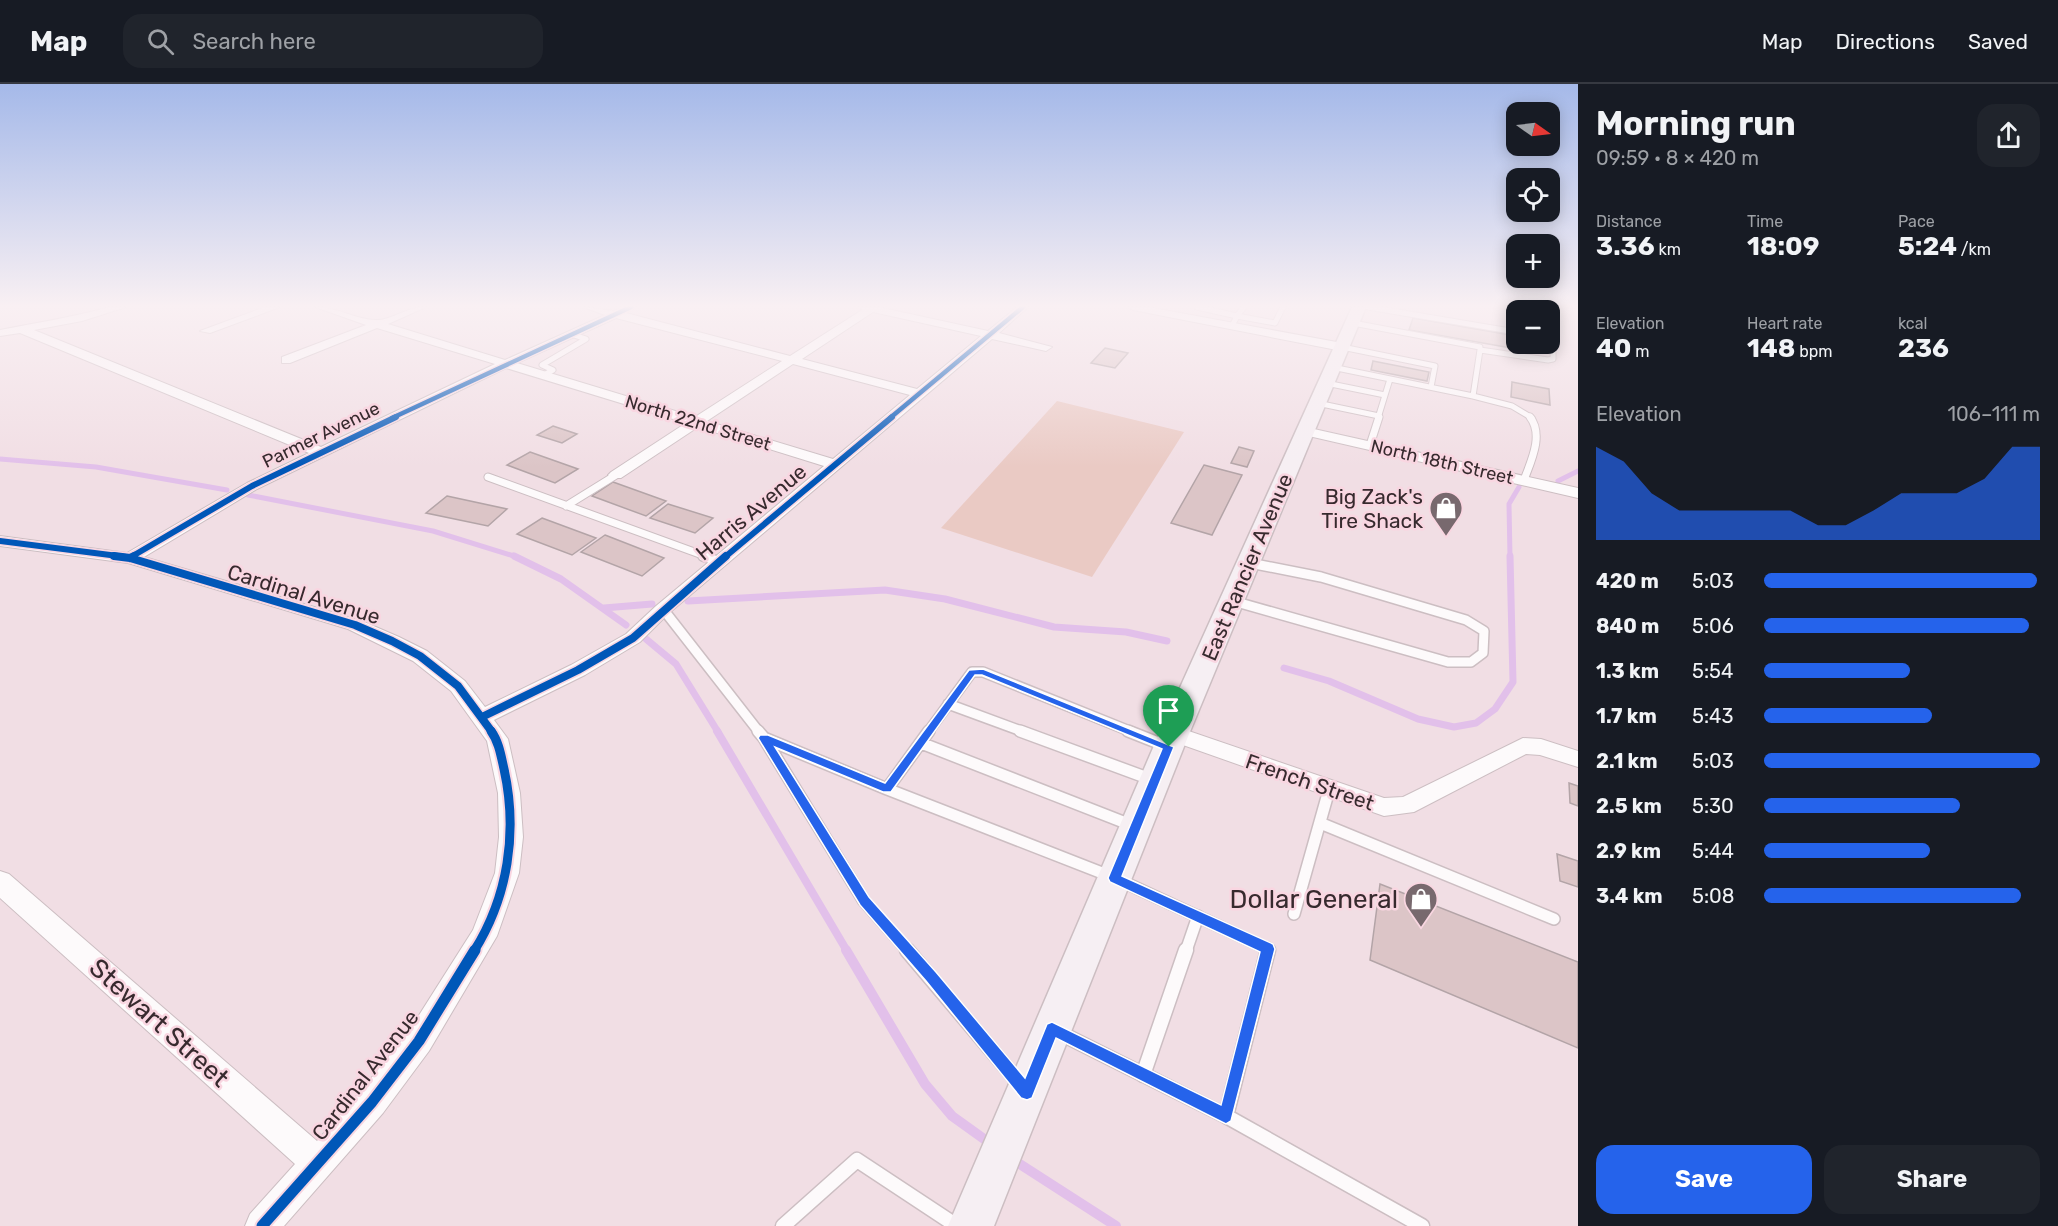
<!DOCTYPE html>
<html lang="en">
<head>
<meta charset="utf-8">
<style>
	body { margin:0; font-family:Rubik,sans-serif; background:#20242c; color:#f1f3f6; height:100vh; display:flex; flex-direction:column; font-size:22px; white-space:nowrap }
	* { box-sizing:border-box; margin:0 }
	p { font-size:20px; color:#9ea1a6 }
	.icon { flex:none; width:33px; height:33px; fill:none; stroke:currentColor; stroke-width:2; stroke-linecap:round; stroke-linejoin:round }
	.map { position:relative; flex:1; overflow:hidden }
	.side { display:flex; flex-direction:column; background:#171b24; width:480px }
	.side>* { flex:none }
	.needle { width:39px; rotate:104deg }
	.controls { position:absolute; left:1506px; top:18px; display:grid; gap:12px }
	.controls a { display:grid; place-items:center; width:54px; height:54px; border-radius:12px; background:#171b24; box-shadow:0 3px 15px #0003; font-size:30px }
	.pin { position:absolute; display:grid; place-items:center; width:51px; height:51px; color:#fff; margin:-62px -26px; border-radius:50% 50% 50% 0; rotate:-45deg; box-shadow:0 0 6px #0007 }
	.pin .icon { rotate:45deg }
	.round { display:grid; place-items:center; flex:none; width:63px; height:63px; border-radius:18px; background:#20242c }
	.overview { display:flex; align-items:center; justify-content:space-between; height:102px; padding:0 18px }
	h1 { font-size:33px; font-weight:700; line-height:45px }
	.figures { display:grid; grid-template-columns:repeat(3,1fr); gap:9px; height:102px; padding:6px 18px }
	.figures div { display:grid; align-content:center }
	.figures b { font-size:26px; font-weight:700 }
	.figures small { font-size:16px; font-weight:400 }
	.figures p { font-size:16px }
	.chart { height:168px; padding:12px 18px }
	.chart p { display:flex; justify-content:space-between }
	.chart svg { width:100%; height:108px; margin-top:6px; fill:#2563eb; opacity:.7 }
	.primary-button { display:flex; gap:12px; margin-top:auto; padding:12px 18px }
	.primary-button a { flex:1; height:69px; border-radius:18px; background:#2563eb; color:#fff; font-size:24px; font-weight:700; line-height:69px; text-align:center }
	.primary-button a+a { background:#20242c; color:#f1f3f6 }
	ul { padding:0 18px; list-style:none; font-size:20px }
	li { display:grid; grid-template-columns:96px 72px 1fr; align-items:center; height:45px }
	li i { height:15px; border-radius:8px; background:#2563eb }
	header { display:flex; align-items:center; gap:36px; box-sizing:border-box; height:84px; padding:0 30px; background:#171b24; border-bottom:2px solid #363941 }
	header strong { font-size:28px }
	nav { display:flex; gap:33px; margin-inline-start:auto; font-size:21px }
	.search { width:420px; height:54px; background:#20242c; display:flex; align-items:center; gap:15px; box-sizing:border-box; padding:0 21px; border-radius:18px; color:#9ea1a6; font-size:22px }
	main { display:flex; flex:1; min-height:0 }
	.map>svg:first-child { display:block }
	.green { fill:#eacac4 }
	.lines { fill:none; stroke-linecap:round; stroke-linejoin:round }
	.stream-far3 { stroke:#e2c0ea; stroke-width:5 }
	.stream-far2 { stroke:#e2c0ea; stroke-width:7 }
	.stream-far1 { stroke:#e2c0ea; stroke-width:8 }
	.stream { stroke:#e2c0ea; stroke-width:10 }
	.building { fill:#dcc5c7; stroke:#b3a4a7; stroke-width:1.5 }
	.lane-far4-casing { stroke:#ccbec2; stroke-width:7 }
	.lane-far3-casing { stroke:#ccbec2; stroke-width:9 }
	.lane-far2-casing { stroke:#ccbec2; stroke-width:12 }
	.lane-far1-casing { stroke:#ccbec2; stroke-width:14 }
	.lane-casing { stroke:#ccbec2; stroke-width:17 }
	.street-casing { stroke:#ccbec2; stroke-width:2 }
	.secondary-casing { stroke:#ccbec2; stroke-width:3 }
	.lane-far4 { stroke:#fdfafb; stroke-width:5 }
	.lane-far3 { stroke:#fdfafb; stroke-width:7 }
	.lane-far2 { stroke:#fdfafb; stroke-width:9 }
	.lane-far1 { stroke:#fdfafb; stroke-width:11 }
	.lane { stroke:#fdfafb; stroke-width:14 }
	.street { fill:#fdfafb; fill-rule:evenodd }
	.secondary { fill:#f6eff3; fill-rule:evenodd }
	.cycleway-far4-casing { stroke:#f9d6e1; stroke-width:7 }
	.cycleway-far3-casing { stroke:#f9d6e1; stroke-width:9 }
	.cycleway-far2-casing { stroke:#f9d6e1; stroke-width:11 }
	.cycleway-far1-casing { stroke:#f9d6e1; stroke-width:13 }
	.cycleway-casing { stroke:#f9d6e1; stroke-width:15 }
	.cycleway-far4 { stroke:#0057b8; stroke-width:4.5 }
	.cycleway-far3 { stroke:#0057b8; stroke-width:6 }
	.cycleway-far2 { stroke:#0057b8; stroke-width:8 }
	.cycleway-far1 { stroke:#0057b8; stroke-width:9 }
	.cycleway { stroke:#0057b8; stroke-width:11 }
	.route { fill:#2563eb; stroke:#fff; stroke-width:1.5; fill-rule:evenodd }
	.labels { text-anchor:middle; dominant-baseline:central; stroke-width:5; stroke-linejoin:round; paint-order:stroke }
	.far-street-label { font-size:18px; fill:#372a2e; stroke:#f9d6e1 }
	.poi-label { font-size:21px; fill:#372a2e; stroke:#f9d6e1; text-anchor:end }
	.street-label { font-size:21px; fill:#372a2e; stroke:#f9d6e1 }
	.near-poi-label { font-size:26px; fill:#372a2e; stroke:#f9d6e1; text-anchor:end }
	.near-street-label { font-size:26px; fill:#372a2e; stroke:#f9d6e1 }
</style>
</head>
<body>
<header>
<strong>Map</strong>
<div class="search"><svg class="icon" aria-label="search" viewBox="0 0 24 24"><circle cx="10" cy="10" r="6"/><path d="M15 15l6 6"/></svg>Search here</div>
<nav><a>Map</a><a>Directions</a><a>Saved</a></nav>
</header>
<main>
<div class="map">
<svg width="1578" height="1142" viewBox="0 0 1578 1142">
	<rect width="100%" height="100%" fill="#f1dee4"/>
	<!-- green -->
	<path class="green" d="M 1057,317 L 1184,348 L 1092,493 L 941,444 Z"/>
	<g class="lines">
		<!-- stream-far3 -->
		<path class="stream-far3" d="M 0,375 L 96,383 L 227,406
			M 1558,397 L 1578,387
			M 248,411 L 433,447 L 517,473
			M 1510,473 L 1509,420 L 1519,403"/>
		<!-- stream-far2 -->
		<path class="stream-far2" d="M 514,472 L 561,495 L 626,541
			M 688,517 L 885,506 L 945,515 L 1054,543 L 1126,548 L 1167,557
			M 604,524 L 652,520
			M 646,555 L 676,580 L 718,648
			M 1284,584 L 1329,597 L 1418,635 L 1454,643 L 1476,639 L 1495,625 L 1513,598 L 1510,472"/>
		<!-- stream-far1 -->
		<path class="stream-far1" d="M 717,647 L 847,867"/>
		<!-- stream -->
		<path class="stream" d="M 846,866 L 925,1000 L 952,1032 L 991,1060
			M 1012,1075 L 1116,1142"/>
	</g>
	<!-- building -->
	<path class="building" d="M 1413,234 L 1516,252 L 1517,265 L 1409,246 Z
		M 1105,264 L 1128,269 L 1115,284 L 1091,279 Z
		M 1373,277 L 1429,288 L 1427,297 L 1371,286 Z
		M 1512,298 L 1549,305 L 1550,321 L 1511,313 Z
		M 553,342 L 577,350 L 562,359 L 537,351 Z
		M 1239,363 L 1254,367 L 1247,383 L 1231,379 Z
		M 530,368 L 578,385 L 555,399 L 507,381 Z
		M 1204,381 L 1242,391 L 1212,451 L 1171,439 Z
		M 613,398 L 666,417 L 646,432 L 592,412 Z
		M 447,412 L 507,425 L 488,442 L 426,429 Z
		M 668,420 L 713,434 L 695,449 L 650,434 Z
		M 542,434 L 596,454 L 572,471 L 517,450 Z
		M 605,451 L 664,474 L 642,492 L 581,468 Z
		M 1569,699 L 1578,702 L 1578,722 L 1570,719 Z
		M 1557,770 L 1578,777 L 1578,803 L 1560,797 Z
		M 1380,800 L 1578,878 L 1578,964 L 1370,876 Z"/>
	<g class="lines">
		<!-- lane-far4 casing -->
		<g class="lane-far4-casing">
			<path id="lane-far4" d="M 1197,223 L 1237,232 L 1244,223
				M 1368,223 L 1516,248
				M 1353,239 L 1480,263 L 1480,266
				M 1232,242 L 1237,232 L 1275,239 L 1283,223
				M 1342,263 L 1435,282 L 1431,303
				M 1332,283 L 1473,312 L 1480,266 L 1548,276 L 1553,275 L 1553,260 L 1550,257
				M 544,291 L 553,286 L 542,281 L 586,255 L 571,250
				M 1326,299 L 1385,311
				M 1473,312 L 1512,322 L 1532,334
				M 1317,319 L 1379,332
				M 1378,334 L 1390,295"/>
		</g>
		<!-- lane-far3 casing -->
		<g class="lane-far3-casing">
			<path id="lane-far3" d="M 1370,361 L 1379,333
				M 488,393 L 708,473
				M 1524,396 C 1531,377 1544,351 1530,333
				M 566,422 L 616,391"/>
		</g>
		<!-- lane-far2 casing -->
		<g class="lane-far2-casing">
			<path id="lane-far2" d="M 703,472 L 720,478
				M 1233,517 L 1448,578 L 1471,578 L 1483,569 L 1484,547 L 1466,536 L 1321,493 L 1250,479
				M 663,525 L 759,648
				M 948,620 L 1024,648
				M 928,648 L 972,588 L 983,588 L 1132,648"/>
		</g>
		<!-- lane-far1 casing -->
		<g class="lane-far1-casing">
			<path id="lane-far1" d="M 758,647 L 764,654 L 887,705 L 929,647
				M 1020,647 L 1153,696
				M 1128,647 L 1166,662
				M 764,654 L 864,817 L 908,867
				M 921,659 L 1131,741
				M 887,705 L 1115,794 L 1268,865 L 1267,867
				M 1320,739 L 1554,835
				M 1294,830 L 1329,706
				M 1186,867 L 1198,832"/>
		</g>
		<!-- lane casing -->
		<g class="lane-casing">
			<path id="lane" d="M 907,866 L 1020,1000
				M 1060,949 L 1226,1032 L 1268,866
				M 1143,991 L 1186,866
				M 1226,1032 L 1422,1142
				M 783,1142 L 857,1076 L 957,1142"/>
		</g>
		<!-- street casing -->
		<g class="street-casing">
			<path id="street" d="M 110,223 L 126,223 L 82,237 L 34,246 L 321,363 L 495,280 L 377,244 L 290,279 L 282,279 L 282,273 L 366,241 L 315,223 C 337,223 357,236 376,236 C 390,237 406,223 426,223 L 388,240 L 505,276 L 605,231 L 583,223 L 614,227 L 623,223 L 636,223 L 626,229 L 790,272 L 862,226 L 859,223 L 878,223 L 988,247 L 1017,223 L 1028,223 L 999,249 L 1052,263 L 1046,267 L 992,255 L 668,530 L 640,558 L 585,591 L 494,636 L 508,655 L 520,709 L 523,753 L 519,789 L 497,852 L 429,967 L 383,1029 L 284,1142 L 245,1142 L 250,1130 L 295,1080 L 0,814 L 0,787 L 9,790 L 317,1057 L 361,1007 L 409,947 L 473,846 L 495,789 L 499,753 L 498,709 L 487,657 L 451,607 L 413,577 L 348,545 L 128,479 L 0,462 L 0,452 L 127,469 L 247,399 L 309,369 L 20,249 L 0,252 L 0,246 C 36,239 74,233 110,223 ZM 873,228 L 981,252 L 917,305 L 802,275 ZM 616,234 L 782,277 L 695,333 L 517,279 ZM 793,280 L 910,311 L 833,375 L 707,337 ZM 506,284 L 686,339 L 611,388 L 608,391 L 611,394 L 621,394 L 698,343 L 824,382 L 656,522 L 626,550 L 571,581 L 485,623 L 465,597 L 427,567 L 399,553 L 362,537 L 144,473 L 257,405 Z
				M 265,223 L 280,223 L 210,249 L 200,247 Z
				M 1128,223 L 1148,223 L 1342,259 L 1348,263 L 1342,267 L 1133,226 Z
				M 1305,343 L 1578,404 L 1578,414 L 1300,350 L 1298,347 Z
				M 1174,642 L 1384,714 L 1403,713 L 1523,654 L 1541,655 L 1578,667 L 1578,683 L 1540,671 L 1526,670 L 1414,728 L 1384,732 L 1166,655 L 1163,650 L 1166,645 Z"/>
		</g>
		<!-- secondary casing -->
		<g class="secondary-casing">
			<path id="secondary" d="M 1352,223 L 1366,223 L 1189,650 L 994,1142 L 948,1142 L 1159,650 Z"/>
		</g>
		<!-- lane-far4 -->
		<use href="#lane-far4" class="lane-far4"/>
		<!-- lane-far3 -->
		<use href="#lane-far3" class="lane-far3"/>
		<!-- lane-far2 -->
		<use href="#lane-far2" class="lane-far2"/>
		<!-- lane-far1 -->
		<use href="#lane-far1" class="lane-far1"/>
		<!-- lane -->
		<use href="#lane" class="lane"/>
		<!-- street -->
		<use href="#street" class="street"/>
		<!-- secondary -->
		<use href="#secondary" class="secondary"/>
		<!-- cycleway-far4 casing -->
		<g class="cycleway-far4-casing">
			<path id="cycleway-far4" d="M 392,334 L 631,223
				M 890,334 L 1023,223"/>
		</g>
		<!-- cycleway-far3 casing -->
		<g class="cycleway-far3-casing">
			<path id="cycleway-far3" d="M 0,457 L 126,473
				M 131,473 L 252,402 L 396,333
				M 725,473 L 892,333"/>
		</g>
		<!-- cycleway-far2 casing -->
		<g class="cycleway-far2-casing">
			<path id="cycleway-far2" d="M 114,472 L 130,474 L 355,541 L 392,557 L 420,572 L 458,602 L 492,648
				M 130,474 L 134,472
				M 482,633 L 578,586 L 633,554 L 726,472"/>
		</g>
		<!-- cycleway-far1 casing -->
		<g class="cycleway-far1-casing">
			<path id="cycleway-far1" d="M 474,867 C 508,813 518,748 504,685 C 501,672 499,658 491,647"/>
		</g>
		<!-- cycleway casing -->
		<g class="cycleway-casing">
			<path id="cycleway" d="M 262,1142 L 372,1018 L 419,957 L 475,866"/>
		</g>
		<!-- cycleway-far4 -->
		<use href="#cycleway-far4" class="cycleway-far4"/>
		<!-- cycleway-far3 -->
		<use href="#cycleway-far3" class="cycleway-far3"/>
		<!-- cycleway-far2 -->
		<use href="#cycleway-far2" class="cycleway-far2"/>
		<!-- cycleway-far1 -->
		<use href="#cycleway-far1" class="cycleway-far1"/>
		<!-- cycleway -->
		<use href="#cycleway" class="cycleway"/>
	</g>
	<!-- sky -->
	<linearGradient id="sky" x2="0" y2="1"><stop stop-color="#a5b9e9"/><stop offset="0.58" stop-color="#f9f0f3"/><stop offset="1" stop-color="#f9f0f3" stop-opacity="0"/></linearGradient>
	<rect width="1578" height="383" fill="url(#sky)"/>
	<!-- route -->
	<path class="route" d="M 983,585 L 1174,663 L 1122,792 L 1273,860 L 1275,865 L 1231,1037 L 1226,1040 L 1220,1037 L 1056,954 L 1032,1014 L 1027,1016 L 1021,1014 L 926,897 L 860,821 L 758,654 L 760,651 L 768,651 L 885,699 L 969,586 ZM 975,591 L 982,591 L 1162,665 L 1108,794 L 1110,798 L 1260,868 L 1221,1021 L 1052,938 L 1047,940 L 1025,994 L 936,888 L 869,813 L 775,663 L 883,708 L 891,708 Z"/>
	<!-- icons -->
	<defs>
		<g id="shop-pin" transform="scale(1.725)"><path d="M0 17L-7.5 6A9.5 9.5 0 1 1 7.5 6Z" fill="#78696e" stroke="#f9d6e1"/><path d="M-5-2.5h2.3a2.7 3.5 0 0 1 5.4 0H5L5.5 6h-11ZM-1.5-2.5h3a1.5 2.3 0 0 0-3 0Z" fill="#fff"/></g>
	</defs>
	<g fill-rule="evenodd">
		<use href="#shop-pin" x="1446" y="424"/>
		<use href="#shop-pin" x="1421" y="815"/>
	</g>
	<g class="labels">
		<!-- far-street labels -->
		<g class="far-street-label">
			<text transform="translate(698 339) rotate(17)">North 22nd Street</text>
			<text transform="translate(321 351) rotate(-26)">Parmer Avenue</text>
			<text transform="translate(1442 378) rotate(13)">North 18th Street</text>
		</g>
		<!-- poi labels -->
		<g class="poi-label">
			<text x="1423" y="412">Big Zack's<tspan x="1423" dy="24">Tire Shack</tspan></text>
		</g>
		<!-- street labels -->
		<g class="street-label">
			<text transform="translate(751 428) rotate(-40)">Harris Avenue</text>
			<text transform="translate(1247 483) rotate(-67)">East Rancier Avenue</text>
			<text transform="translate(304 510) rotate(17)">Cardinal Avenue</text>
			<text transform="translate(1310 698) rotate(19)">French Street</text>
			<text transform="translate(365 991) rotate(-52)">Cardinal Avenue</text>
		</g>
		<!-- near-poi labels -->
		<g class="near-poi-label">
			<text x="1398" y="815">Dollar General</text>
		</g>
		<!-- near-street labels -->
		<g class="near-street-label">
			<text transform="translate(159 939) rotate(42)">Stewart Street</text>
		</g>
	</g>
</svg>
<div class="controls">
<a><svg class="needle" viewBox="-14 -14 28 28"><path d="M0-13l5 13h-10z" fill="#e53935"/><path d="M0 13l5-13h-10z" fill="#9ea1a6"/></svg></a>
<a><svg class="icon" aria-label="locate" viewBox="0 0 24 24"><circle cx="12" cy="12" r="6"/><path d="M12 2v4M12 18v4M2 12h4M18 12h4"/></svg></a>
<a>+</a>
<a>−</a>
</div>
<div class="pin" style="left:1169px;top:663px;background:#1e9e55"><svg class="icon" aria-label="arrive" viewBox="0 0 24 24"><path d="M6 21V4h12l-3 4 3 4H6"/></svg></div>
</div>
<section class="side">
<div class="overview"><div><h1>Morning run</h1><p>09:59 · 8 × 420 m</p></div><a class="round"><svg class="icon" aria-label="share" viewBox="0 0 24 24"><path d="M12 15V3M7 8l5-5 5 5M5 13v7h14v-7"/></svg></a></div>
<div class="figures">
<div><p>Distance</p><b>3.36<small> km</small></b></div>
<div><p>Time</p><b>18:09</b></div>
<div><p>Pace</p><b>5:24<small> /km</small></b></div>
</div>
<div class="figures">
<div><p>Elevation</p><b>40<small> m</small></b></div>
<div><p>Heart rate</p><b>148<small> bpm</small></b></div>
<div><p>kcal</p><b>236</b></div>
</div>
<div class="chart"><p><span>Elevation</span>106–111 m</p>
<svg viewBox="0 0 160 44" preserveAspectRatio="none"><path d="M0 44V6L10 12L20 25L30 32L40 32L50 32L60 32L70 32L80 38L90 38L100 32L110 25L120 25L130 25L140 19L150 6L160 6V44z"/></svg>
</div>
<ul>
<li><b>420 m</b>5:03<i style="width:99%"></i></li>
<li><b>840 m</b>5:06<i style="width:96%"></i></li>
<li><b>1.3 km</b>5:54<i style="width:53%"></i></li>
<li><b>1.7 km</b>5:43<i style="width:61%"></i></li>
<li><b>2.1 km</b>5:03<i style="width:100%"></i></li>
<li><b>2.5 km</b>5:30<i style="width:71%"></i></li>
<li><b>2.9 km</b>5:44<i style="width:60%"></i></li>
<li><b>3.4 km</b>5:08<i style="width:93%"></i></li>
</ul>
<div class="primary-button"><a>Save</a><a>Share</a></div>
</section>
</main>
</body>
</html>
